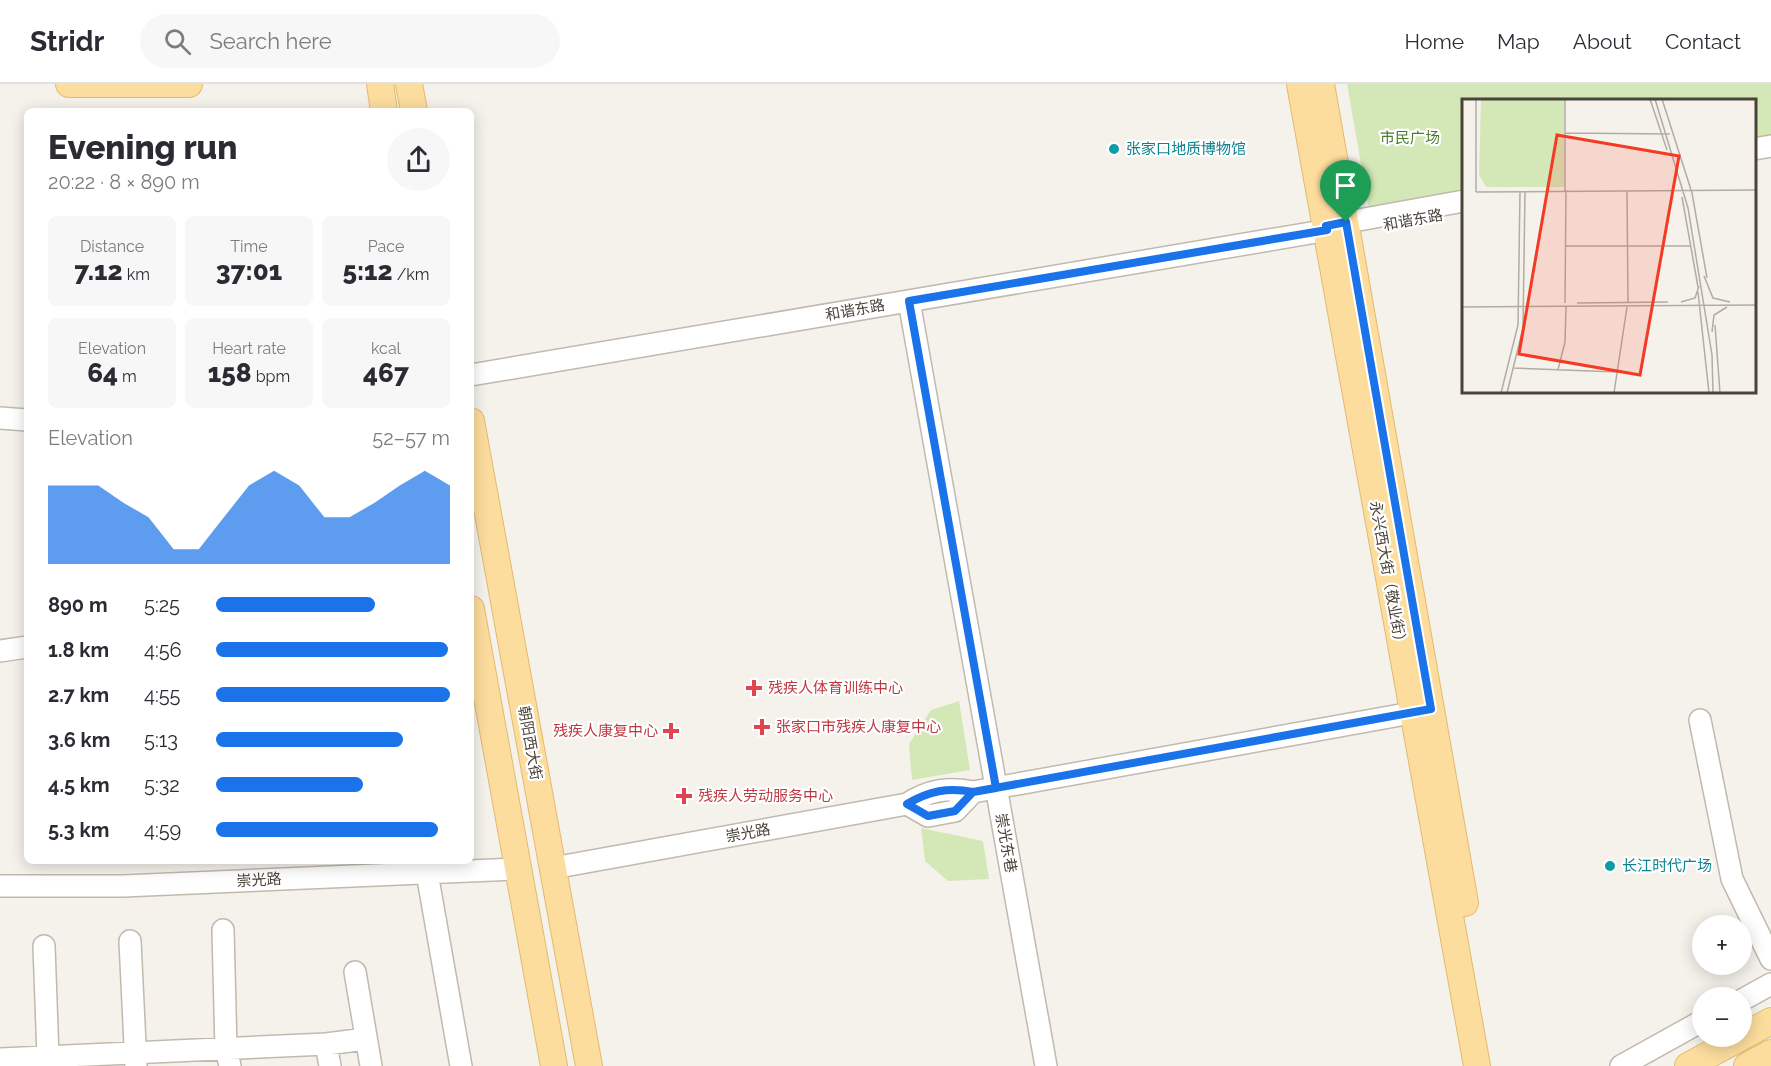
<!DOCTYPE html>
<html lang="en">
<head>
<meta charset="utf-8">
<style>
	body { margin:0; font-family:Raleway,"Noto Sans SC",sans-serif; background:#f7f7f7; color:#2b2b33; height:100vh; display:flex; flex-direction:column; font-size:22px; white-space:nowrap }
	* { box-sizing:border-box; margin:0 }
	p { font-size:20px; color:#7c7c81 }
	.icon { flex:none; width:33px; height:33px; fill:none; stroke:currentColor; stroke-width:2; stroke-linecap:round; stroke-linejoin:round }
	.map { position:relative; flex:1; overflow:hidden }
	.drawer { position:absolute; left:24px; top:24px; width:450px; height:756px; display:flex; flex-direction:column; background:#fff; border-radius:9px; box-shadow:0 3px 15px #0003 }
	.drawer>* { flex:none }
	.fabs { position:absolute; left:1692px; top:831px; display:grid; gap:12px }
	.fabs a { display:grid; place-items:center; width:60px; height:60px; border-radius:50%; background:#fff; box-shadow:0 3px 15px #0003; font-size:30px }
	.pin { position:absolute; display:grid; place-items:center; width:51px; height:51px; color:#fff; margin:-62px -26px; border-radius:50% 50% 50% 0; rotate:-45deg; box-shadow:0 0 6px #0007 }
	.pin .icon { rotate:45deg }
	.round { display:grid; place-items:center; flex:none; width:63px; height:63px; border-radius:32px; background:#f7f7f7 }
	.overview { display:flex; align-items:center; justify-content:space-between; height:102px; padding:0 24px }
	h1 { font-size:33px; font-weight:800; line-height:45px }
	.stats { display:grid; grid-template-columns:repeat(3,1fr); gap:9px; height:102px; padding:6px 24px }
	.stats div { display:grid; align-content:center; border-radius:9px; background:#f7f7f7; text-align:center }
	.stats b { font-size:26px; font-weight:800 }
	.stats small { font-size:16px; font-weight:400 }
	.stats p { font-size:16px }
	.chart { height:168px; padding:12px 24px }
	.chart p { display:flex; justify-content:space-between }
	.chart svg { width:100%; height:108px; margin-top:6px; fill:#1a73e8; opacity:.7 }
	ul { padding:0 24px; list-style:none; font-size:20px }
	li { display:grid; grid-template-columns:96px 72px 1fr; align-items:center; height:45px }
	li i { height:15px; border-radius:8px; background:#1a73e8 }
	header { display:flex; align-items:center; gap:36px; box-sizing:border-box; height:84px; padding:0 30px; background:#fff; border-bottom:2px solid #e1e1e2 }
	header strong { font-size:28px }
	nav { display:flex; gap:33px; margin-inline-start:auto; font-size:21px }
	.search { width:420px; height:54px; background:#f7f7f7; display:flex; align-items:center; gap:15px; box-sizing:border-box; padding:0 21px; border-radius:33px; color:#7c7c81; font-size:22px }
	.map>svg:first-child { display:block }
	.green { fill:#d3e8b6 }
	.lines { fill:none; stroke-linecap:round; stroke-linejoin:round }
	.minor-casing { stroke:#c1b9ae; stroke-width:24 }
	.major-casing { stroke:#e2ba6d; stroke-width:28 }
	.minor { stroke:#fff; stroke-width:21 }
	.major { stroke:#fcdd9e; stroke-width:26 }
	.route-casing { stroke:#fff; stroke-width:12 }
	.route { stroke:#1a73e8; stroke-width:8 }
	.culture-dot { fill:#0f9aa8; stroke:#fff; stroke-width:2 }
	.health-dot { fill:#e0444e; stroke:#fff; stroke-width:2 }
	.labels { text-anchor:middle; dominant-baseline:central; stroke-width:4.5; stroke-linejoin:round; paint-order:stroke }
	.park-label { font-size:15px; fill:#4d7c2c; stroke:#fff }
	.culture-label { font-size:15px; fill:#0d838f; stroke:#fff; text-anchor:start }
	.street-label { font-size:15px; fill:#4a4339; stroke:#fff }
	.health-label { font-size:15px; fill:#be3a42; stroke:#fff; text-anchor:start }
	.inset-road { fill:none; stroke:#b1aca4; stroke-width:1.5 }
	.view { fill:#f53a23; fill-opacity:0.15; stroke:#f53a23; stroke-width:3 }
	.inset-edge { fill:none; stroke:#4a4339; stroke-width:3 }
</style>
</head>
<body>
<header>
<strong>Stridr</strong>
<div class="search"><svg class="icon" aria-label="search" viewBox="0 0 24 24"><circle cx="10" cy="10" r="6"/><path d="M15 15l6 6"/></svg>Search here</div>
<nav><a>Home</a><a>Map</a><a>About</a><a>Contact</a></nav>
</header>
<div class="map">
<svg width="1771" height="982" viewBox="0 0 1771 982">
	<rect width="100%" height="100%" fill="#f5f2ec"/>
	<!-- green -->
	<path class="green" d="M 1347,0 L 1771,0 L 1771,55 L 1755,58 L 1754,16 L 1464,16 L 1463,108 L 1369,126 Z
		M 959,617 L 970,686 L 912,696 L 909,660 L 931,626 Z
		M 921,744 L 983,757 L 989,795 L 948,797 L 925,777 Z"/>
	<g class="lines">
		<!-- minor casing -->
		<g class="minor-casing">
			<path id="minor" d="M 1754,65 L 1771,62
				M 1331,141 L 1464,117
				M 909,217 L 1046,982
				M 471,291 L 1340,144
				M 0,334 L 27,336
				M 0,567 L 27,563
				M 1700,636 L 1732,795 L 1771,875
				M 907,720 L 928,732 L 955,727 L 973,708
				M 553,784 L 907,720 C 929,706 948,703 973,708 L 1428,626
				M 427,789 L 461,982
				M 0,802 L 123,802 L 517,785
				M 223,846 L 226,965 L 230,982
				M 130,857 L 136,982
				M 44,862 L 48,973
				M 355,888 L 371,982
				M 1742,916 L 1771,900
				M 326,960 L 330,982
				M 0,975 L 326,960 L 366,955
				M 1621,982 L 1702,937"/>
		</g>
		<!-- major casing -->
		<g class="major-casing">
			<path id="major" d="M 69,0 L 189,0
				M 380,0 L 384,27
				M 409,0 L 414,27
				M 1300,0 L 1477,982
				M 1321,0 L 1465,819
				M 471,337 L 589,982
				M 471,525 L 554,982
				M 1688,982 L 1771,937
				M 1747,982 L 1771,969"/>
		</g>
		<!-- minor -->
		<use href="#minor" class="minor"/>
		<!-- major -->
		<use href="#major" class="major"/>
	</g>
	<g class="lines">
		<!-- route casing -->
		<g class="route-casing">
			<path id="route" d="M 1346,138 L 1431,625 L 973,708 C 948,703 929,707 907,720 L 928,732 L 955,727 L 973,708 L 996,704 L 909,217 L 1327,146 L 1326,142 L 1346,138"/>
		</g>
		<!-- route -->
		<use href="#route" class="route"/>
	</g>
	<!-- markers -->
	<g class="culture-dot">
		<circle cx="1114" cy="65" r="6"/>
		<circle cx="1610" cy="782" r="6"/>
	</g>
	<g class="health-dot">
		<path d="M751 595h6v6h6v6h-6v6h-6v-6h-6v-6h6z"/>
		<path d="M759 634h6v6h6v6h-6v6h-6v-6h-6v-6h6z"/>
		<path d="M668 638h6v6h6v6h-6v6h-6v-6h-6v-6h6z"/>
		<path d="M681 703h6v6h6v6h-6v6h-6v-6h-6v-6h6z"/>
	</g>
	<g class="labels">
		<!-- park labels -->
		<g class="park-label">
			<text x="1410" y="54">市民广场</text>
		</g>
		<!-- culture labels -->
		<g class="culture-label">
			<text x="1126" y="65">张家口地质博物馆</text>
			<text x="1622" y="782">长江时代广场</text>
		</g>
		<!-- street labels -->
		<g class="street-label">
			<text transform="translate(1413 136) rotate(-10)">和谐东路</text>
			<text transform="translate(855 226) rotate(-10)">和谐东路</text>
			<text transform="translate(1388 491) rotate(80)">永兴西大街（敬业街）</text>
			<text transform="translate(530 659) rotate(80)">朝阳西大街</text>
			<text transform="translate(748 749) rotate(-10)">崇光路</text>
			<text transform="translate(1006 759) rotate(80)">崇光东巷</text>
			<text transform="translate(259 796) rotate(-3)">崇光路</text>
		</g>
		<!-- health labels -->
		<g class="health-label">
			<text x="768" y="604">残疾人体育训练中心</text>
			<text x="776" y="643">张家口市残疾人康复中心</text>
			<text x="658" y="647" text-anchor="end">残疾人康复中心</text>
			<text x="698" y="712">残疾人劳动服务中心</text>
		</g>
	</g>
	<!-- overview -->
	<g transform="translate(1462 15)">
		<rect width="294" height="294" fill="#f5f2ec"/>
		<path d="M 19,0 L 102,0 L 102,88 L 24,88 L 17,76 Z" fill="#d3e8b6"/>
		<path class="inset-road" d="M 103,0 L 103,93M 188,0 L 205,51M 193,0 L 226,109 L 250,256 L 251,294M 200,0 L 230,94 L 245,179M 103,34 L 208,35M 165,92 L 166,204M 14,93 L 14,0M 14,93 L 294,91M 220,98 L 236,188M 103,147 L 229,147M 242,177 L 251,199 L 268,203M 236,193 L 247,294M 219,203 L 233,199 L 237,187M 103,204 L 104,91M 115,204 L 206,203M 0,208 L 294,206M 253,226 L 258,294M 250,233 L 252,216 L 265,208M 52,269 L 156,273M 96,271 L 103,243 L 104,208M 39,294 L 56,226 L 58,92M 45,294 L 61,229 L 63,92M 152,294 L 165,208"/>
		<path class="view" d="M 95,36 L 217,57 L 178,276 L 57,255 Z"/>
		<rect width="294" height="294" class="inset-edge"/>
	</g>
</svg>
<div class="fabs">
<a>+</a>
<a>−</a>
</div>
<div class="pin" style="left:1346px;top:138px;background:#1e9e55"><svg class="icon" aria-label="arrive" viewBox="0 0 24 24"><path d="M6 21V4h12l-3 4 3 4H6"/></svg></div>
<section class="drawer">
<div class="overview"><div><h1>Evening run</h1><p>20:22 · 8 × 890 m</p></div><a class="round"><svg class="icon" aria-label="share" viewBox="0 0 24 24"><path d="M12 15V3M7 8l5-5 5 5M5 13v7h14v-7"/></svg></a></div>
<div class="stats">
<div><p>Distance</p><b>7.12<small> km</small></b></div>
<div><p>Time</p><b>37:01</b></div>
<div><p>Pace</p><b>5:12<small> /km</small></b></div>
</div>
<div class="stats">
<div><p>Elevation</p><b>64<small> m</small></b></div>
<div><p>Heart rate</p><b>158<small> bpm</small></b></div>
<div><p>kcal</p><b>467</b></div>
</div>
<div class="chart"><p><span>Elevation</span>52–57 m</p>
<svg viewBox="0 0 160 44" preserveAspectRatio="none"><path d="M0 44V12L10 12L20 12L30 19L40 25L50 38L60 38L70 25L80 12L90 6L100 12L110 25L120 25L130 19L140 12L150 6L160 12V44z"/></svg>
</div>
<ul>
<li><b>890 m</b>5:25<i style="width:68%"></i></li>
<li><b>1.8 km</b>4:56<i style="width:99%"></i></li>
<li><b>2.7 km</b>4:55<i style="width:100%"></i></li>
<li><b>3.6 km</b>5:13<i style="width:80%"></i></li>
<li><b>4.5 km</b>5:32<i style="width:63%"></i></li>
<li><b>5.3 km</b>4:59<i style="width:95%"></i></li>
</ul>
</section>
</div>
</body>
</html>
